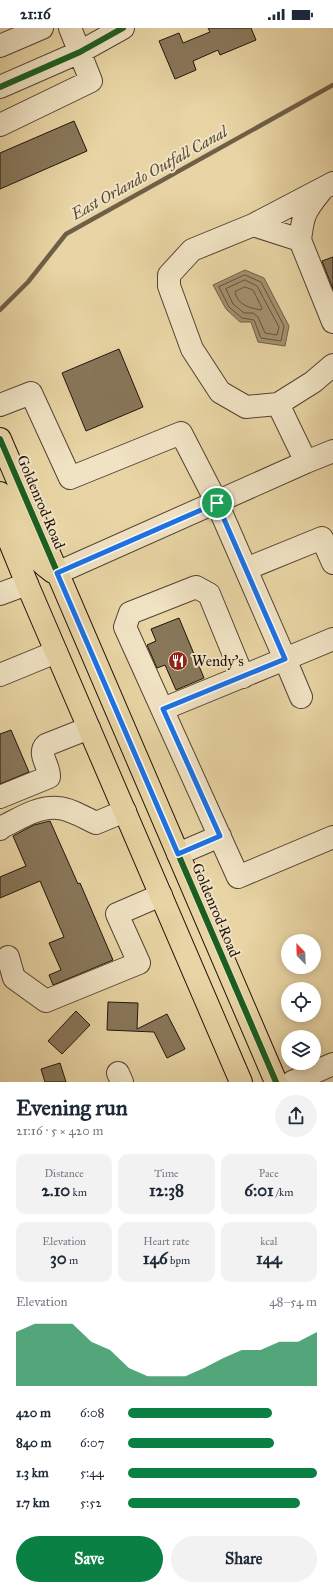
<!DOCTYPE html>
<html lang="en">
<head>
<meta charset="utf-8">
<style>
	body { margin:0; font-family:"IM FELL Great Primer",serif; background:#f2f2f3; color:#1f2937; height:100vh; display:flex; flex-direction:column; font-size:15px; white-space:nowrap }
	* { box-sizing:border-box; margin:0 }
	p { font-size:13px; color:#747a83 }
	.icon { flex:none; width:22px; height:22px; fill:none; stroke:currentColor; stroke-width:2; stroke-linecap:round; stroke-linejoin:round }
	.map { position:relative; height:1054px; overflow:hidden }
	.panel { display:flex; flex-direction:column; background:#fff; flex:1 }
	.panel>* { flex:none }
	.needle { width:26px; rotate:337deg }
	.buttons { position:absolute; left:281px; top:906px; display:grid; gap:8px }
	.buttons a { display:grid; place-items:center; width:40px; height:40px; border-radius:50%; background:#fff; box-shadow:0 2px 10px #0003; font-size:20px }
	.pin { position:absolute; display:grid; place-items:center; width:34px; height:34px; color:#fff; margin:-17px; border:2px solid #fff; border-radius:50%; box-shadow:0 1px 4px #0007 }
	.round { display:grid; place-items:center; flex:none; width:42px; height:42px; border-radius:21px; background:#f2f2f3 }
	.headline { display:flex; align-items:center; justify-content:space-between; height:68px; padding:0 16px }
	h1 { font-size:22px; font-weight:700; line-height:30px }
	.figures { display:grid; grid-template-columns:repeat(3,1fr); gap:6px; height:68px; padding:4px 16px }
	.figures div { display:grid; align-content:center; border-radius:10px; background:#f2f2f3; text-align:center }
	.figures b { font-size:17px; font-weight:700 }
	.figures small { font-size:11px; font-weight:400 }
	.figures p { font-size:11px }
	.chart { height:112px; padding:8px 16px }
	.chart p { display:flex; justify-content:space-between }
	.chart svg { width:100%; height:72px; margin-top:4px; fill:#0b8043; opacity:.7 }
	.primary-button { display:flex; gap:8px; margin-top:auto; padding:8px 16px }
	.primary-button a { flex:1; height:46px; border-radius:24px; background:#0b8043; color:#fff; font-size:16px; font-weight:700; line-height:46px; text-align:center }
	.primary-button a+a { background:#f2f2f3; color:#1f2937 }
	ul { padding:0 16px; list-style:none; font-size:13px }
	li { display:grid; grid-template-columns:64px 48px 1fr; align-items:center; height:30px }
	li i { height:10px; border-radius:5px; background:#0b8043 }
	.status { display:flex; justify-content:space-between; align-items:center; height:28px; padding:0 20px; background:#fff; direction:ltr }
	.status svg { height:11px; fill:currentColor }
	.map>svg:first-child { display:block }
	.water { fill:#a49270; stroke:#6f5f47 }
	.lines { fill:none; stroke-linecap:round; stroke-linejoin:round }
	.shore { stroke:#62523d; stroke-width:1 }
	.stream { stroke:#6f5f47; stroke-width:4.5 }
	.building { fill:#88775a; stroke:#20130a }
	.minor-casing { stroke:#524330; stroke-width:24 }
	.major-casing { stroke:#20130a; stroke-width:24 }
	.minor { stroke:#f0e3c4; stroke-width:22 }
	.major { stroke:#e8d4a4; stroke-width:22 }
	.cycleway-casing { stroke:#f0e3c4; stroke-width:8 }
	.cycleway { stroke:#1b5e20; stroke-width:6 }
	.route-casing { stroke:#fff; stroke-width:8 }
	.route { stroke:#1a73e8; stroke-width:5 }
	.labels { text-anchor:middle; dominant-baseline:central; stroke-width:4; stroke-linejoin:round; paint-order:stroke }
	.street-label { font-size:15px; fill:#20130a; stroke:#f0e3c4 }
	.poi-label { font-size:15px; fill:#20130a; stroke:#f0e3c4; text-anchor:start }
	.water-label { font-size:16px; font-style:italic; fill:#5b4c38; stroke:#f0e3c4 }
</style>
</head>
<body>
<div class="status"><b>21:16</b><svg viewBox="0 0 49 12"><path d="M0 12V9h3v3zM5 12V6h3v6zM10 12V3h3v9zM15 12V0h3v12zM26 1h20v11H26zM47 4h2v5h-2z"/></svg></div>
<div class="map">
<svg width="333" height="1054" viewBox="0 0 333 1054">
	<rect width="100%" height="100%" fill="#e8d4a4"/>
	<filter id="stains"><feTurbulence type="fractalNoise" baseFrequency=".005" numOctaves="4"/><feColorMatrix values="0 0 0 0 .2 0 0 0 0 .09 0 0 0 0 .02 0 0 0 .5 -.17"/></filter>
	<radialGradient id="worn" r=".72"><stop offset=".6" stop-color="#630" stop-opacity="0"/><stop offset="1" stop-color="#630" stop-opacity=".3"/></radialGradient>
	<!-- water -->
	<path class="water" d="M 245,242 L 264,250 L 289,298 L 285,318 L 258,314 L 251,294 L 240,294 L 226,281 L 213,257 Z"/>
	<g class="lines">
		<!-- shore -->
		<path class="shore" d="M 245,247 L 261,254 L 284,298 L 281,313 L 261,310 L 254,292 L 242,290 L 229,279 L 219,259 Z
			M 245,252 L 257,258 L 279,299 L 277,307 L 265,305 L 258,289 L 253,285 L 244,285 L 233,276 L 226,261 Z
			M 245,259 L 253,262 L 262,280 L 261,282 C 250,280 237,277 235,264 Z"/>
		<!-- stream -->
		<path class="stream" d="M 0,282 L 28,254 L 66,206 L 333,57"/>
	</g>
	<!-- building -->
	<path class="building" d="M 208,0 L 251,0 L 256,12 L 220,27 L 218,22 L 193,33 L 196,42 L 175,51 L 159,13 L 179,5 L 183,15 L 210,4 Z
		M 74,93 L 87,123 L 0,161 L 0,125 Z
		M 333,229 L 333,261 L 322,233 Z
		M 119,321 L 143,379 L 86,403 L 62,345 Z
		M 179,590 L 204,650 L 176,662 L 165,637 L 157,640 L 147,617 L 156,613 L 151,601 Z
		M 11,702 L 29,744 L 0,756 L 0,706 Z
		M 50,793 L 78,856 L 80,855 L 113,932 L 53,957 L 49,947 L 61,942 L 49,915 L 64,909 L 40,853 L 0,870 L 0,849 L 26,838 L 13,808 L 34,797 Z
		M 108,974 L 138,975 L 137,1001 L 167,986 L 185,1021 L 167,1030 L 154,1004 L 107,1002 Z
		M 76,983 L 90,997 L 62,1026 L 48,1013 Z
		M 60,1035 L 66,1054 L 45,1054 L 41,1041 Z"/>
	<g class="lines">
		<!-- minor casing -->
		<g class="minor-casing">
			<path id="minor" d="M 0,18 L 42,0
				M 0,59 L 80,24 L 123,0
				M 0,97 L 91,53 L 70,0
				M 333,155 L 253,197 L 192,222 L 169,247 L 169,258 L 192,321 L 220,364 L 246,379 L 278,376 L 313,354 L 333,337
				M 253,197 L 300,212 L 333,294
				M 300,212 C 303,186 305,183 321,163
				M 0,377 L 31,365 L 70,450 L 181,405 L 217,475 L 285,631 L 163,681
				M 306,434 L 333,423
				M 246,541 L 322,510 L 333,535
				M 57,545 L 306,434 L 278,376
				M 0,566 L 27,556
				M 0,647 L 56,624
				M 243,649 L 209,566 L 196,559 L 130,585 L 125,599 L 238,849 L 333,809
				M 301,669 L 285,631 L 333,611
				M 0,769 L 49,749 C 50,738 37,726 46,717 L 89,700
				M 0,801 L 2,799 C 19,791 38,778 58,780 C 71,781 85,790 96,795 L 125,783
				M 178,826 L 220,808
				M 8,929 L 14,950 L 46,973 L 139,935 L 117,886 L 161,867
				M 118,1045 L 122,1054
				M 292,1054 L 333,1036"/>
		</g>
		<!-- major casing -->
		<g class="major-casing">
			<path id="major" d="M 0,411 L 276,1054
				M 0,465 C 14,495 24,524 53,544
				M 0,490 L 27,556 L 241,1054"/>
		</g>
		<!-- minor -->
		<use href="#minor" class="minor"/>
		<!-- major -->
		<use href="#major" class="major"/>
		<!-- cycleway casing -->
		<g class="cycleway-casing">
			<path id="cycleway" d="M 0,59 L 80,24 L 123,0
				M 0,411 L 276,1054"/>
		</g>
		<!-- cycleway -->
		<use href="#cycleway" class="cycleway"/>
	</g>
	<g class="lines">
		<!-- route casing -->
		<g class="route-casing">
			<path id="route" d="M 217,475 L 285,631 L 163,681 L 220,808 L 178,826 L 57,545 Z"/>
		</g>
		<!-- route -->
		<use href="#route" class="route"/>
	</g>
	<!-- icons -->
	<defs>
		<g id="restaurant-disc" transform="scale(1)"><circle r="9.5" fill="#8f2418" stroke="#f0e3c4"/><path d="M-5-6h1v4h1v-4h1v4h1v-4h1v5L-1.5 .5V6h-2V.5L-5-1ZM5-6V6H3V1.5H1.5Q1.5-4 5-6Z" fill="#fff"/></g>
	</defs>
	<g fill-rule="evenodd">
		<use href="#restaurant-disc" x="178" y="633"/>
	</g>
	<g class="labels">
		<!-- street labels -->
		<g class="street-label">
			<text transform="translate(41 474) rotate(67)">Goldenrod Road</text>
			<text transform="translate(216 882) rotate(67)">Goldenrod Road</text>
		</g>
		<!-- poi labels -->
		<g class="poi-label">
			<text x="192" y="633">Wendy's</text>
		</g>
		<!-- water labels -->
		<g class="water-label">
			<text transform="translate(149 145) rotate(-29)">East Orlando Outfall Canal</text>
		</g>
	</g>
	<rect width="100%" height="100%" filter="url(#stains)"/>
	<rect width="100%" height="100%" fill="url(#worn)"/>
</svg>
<div class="buttons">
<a><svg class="needle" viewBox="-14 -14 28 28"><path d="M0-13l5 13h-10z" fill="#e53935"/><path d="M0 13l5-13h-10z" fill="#747a83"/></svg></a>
<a><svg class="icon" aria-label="locate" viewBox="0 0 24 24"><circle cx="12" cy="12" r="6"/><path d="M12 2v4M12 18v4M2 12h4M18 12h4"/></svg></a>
<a><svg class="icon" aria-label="layers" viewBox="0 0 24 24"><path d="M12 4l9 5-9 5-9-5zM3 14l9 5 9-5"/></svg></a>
</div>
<div class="pin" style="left:217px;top:475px;background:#1e9e55"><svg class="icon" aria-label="arrive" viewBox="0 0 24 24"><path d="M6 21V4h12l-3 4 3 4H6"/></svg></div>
</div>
<section class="panel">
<div class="headline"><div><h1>Evening run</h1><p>21:16 · 5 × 420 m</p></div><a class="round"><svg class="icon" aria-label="share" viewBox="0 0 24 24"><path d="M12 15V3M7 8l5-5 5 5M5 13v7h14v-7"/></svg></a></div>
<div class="figures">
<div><p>Distance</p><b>2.10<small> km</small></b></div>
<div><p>Time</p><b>12:38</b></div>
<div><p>Pace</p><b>6:01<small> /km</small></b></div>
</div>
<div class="figures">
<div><p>Elevation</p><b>30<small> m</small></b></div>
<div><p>Heart rate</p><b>146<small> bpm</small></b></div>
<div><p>kcal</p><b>144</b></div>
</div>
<div class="chart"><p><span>Elevation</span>48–54 m</p>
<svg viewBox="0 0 160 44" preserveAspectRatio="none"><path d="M0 44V11L10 6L20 6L30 6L40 17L50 22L60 33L70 38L80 38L90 38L100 33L110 27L120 22L130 22L140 17L150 17L160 11V44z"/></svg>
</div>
<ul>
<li><b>420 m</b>6:08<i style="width:76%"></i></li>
<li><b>840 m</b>6:07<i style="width:77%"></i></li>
<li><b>1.3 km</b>5:44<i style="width:100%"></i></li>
<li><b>1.7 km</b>5:52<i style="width:91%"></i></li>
</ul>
<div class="primary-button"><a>Save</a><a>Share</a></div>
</section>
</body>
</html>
